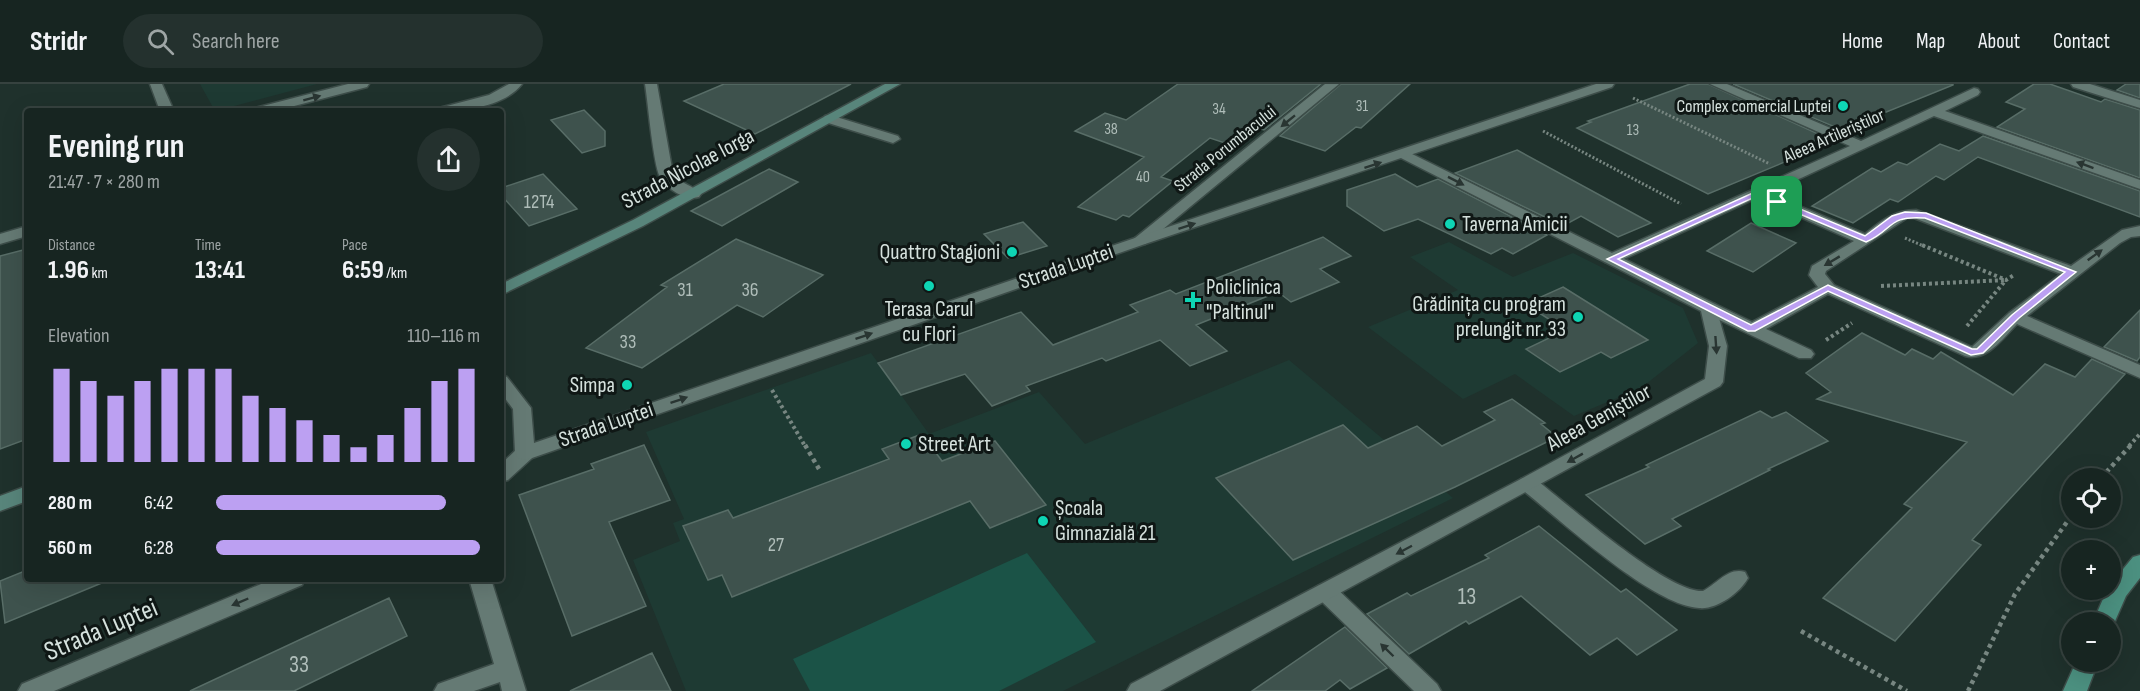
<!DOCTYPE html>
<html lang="en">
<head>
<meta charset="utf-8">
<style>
	body { margin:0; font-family:"Sofia Sans Condensed",sans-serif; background:#24312e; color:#f1f3f6; height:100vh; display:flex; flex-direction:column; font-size:22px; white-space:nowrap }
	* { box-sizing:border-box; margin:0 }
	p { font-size:20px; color:#9ea5a5 }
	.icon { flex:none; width:33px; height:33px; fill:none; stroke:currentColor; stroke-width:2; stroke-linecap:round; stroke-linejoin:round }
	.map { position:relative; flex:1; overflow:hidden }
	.sheet { position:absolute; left:24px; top:24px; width:480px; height:474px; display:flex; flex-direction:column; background:#172521; border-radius:6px; box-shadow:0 6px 24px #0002,0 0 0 2px #36423f }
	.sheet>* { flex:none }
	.buttons { position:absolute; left:2061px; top:384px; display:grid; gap:12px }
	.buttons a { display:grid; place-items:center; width:60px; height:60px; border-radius:50%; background:#172521; box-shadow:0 6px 24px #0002,0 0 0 2px #36423f; font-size:30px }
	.pin { position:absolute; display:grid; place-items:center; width:51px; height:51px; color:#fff; margin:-26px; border-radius:12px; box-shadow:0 3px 9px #0006 }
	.round { display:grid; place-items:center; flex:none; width:63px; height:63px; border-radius:32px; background:#24312e }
	.headline { display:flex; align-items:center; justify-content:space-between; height:102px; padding:0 24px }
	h1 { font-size:33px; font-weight:700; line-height:45px }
	.figures { display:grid; grid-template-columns:repeat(3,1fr); gap:9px; height:102px; padding:6px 24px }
	.figures div { display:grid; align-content:center }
	.figures b { font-size:26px; font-weight:700 }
	.figures small { font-size:16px; font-weight:400 }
	.figures p { font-size:16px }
	.chart { height:168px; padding:12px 24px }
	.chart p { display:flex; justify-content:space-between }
	.chart svg { width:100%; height:108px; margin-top:6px; stroke:#bca0f2; stroke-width:6 }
	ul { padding:0 24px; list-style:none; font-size:20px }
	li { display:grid; grid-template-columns:96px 72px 1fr; align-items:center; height:45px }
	li i { height:15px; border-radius:8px; background:#bca0f2 }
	header { display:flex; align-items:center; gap:36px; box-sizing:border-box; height:84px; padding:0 30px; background:#172521; border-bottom:2px solid #36423f }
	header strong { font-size:28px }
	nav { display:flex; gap:33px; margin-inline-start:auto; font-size:21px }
	.search { width:420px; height:54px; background:#24312e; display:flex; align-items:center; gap:15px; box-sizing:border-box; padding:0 21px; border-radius:33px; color:#9ea5a5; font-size:22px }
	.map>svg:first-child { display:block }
	.built { fill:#1e3a33 }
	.green { fill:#1b5347 }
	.building { fill:#3e524d; stroke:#586d67; stroke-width:1.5 }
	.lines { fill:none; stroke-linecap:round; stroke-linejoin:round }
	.service-casing { stroke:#3d4d49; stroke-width:3 }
	.minor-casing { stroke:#3d4d49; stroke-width:3 }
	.tertiary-casing { stroke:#3d4d49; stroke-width:3 }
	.secondary-casing { stroke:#3d4d49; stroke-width:3 }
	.primary-casing { stroke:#3d4d49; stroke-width:3 }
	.path-far2 { stroke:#778681; stroke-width:3; stroke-dasharray:2 2; stroke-linecap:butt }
	.path-far1 { stroke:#778681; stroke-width:4; stroke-dasharray:3 3; stroke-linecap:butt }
	.path { stroke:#778681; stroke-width:4.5; stroke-dasharray:4 4; stroke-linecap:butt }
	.service { fill:#657a74; fill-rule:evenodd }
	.minor { fill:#657a74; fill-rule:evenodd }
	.tertiary { fill:#657a74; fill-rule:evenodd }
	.secondary { fill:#58857b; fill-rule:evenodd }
	.primary { fill:#4c9181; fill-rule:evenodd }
	.oneway { fill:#293532 }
	.route { fill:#bca0f2; stroke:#fff; stroke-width:1.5; fill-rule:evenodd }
	.poi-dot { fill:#0ed5b4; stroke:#0f1715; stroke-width:2 }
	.labels { text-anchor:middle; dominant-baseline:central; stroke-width:6; stroke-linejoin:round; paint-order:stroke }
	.far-number-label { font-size:16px; fill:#afbdb9 }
	.far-poi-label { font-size:18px; fill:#d5e1dd; stroke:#0f1715; text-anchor:end }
	.far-street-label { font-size:18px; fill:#d5e1dd; stroke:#0f1715 }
	.number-label { font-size:20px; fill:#afbdb9 }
	.street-label { font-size:22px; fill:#d5e1dd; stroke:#0f1715 }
	.poi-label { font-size:22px; fill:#d5e1dd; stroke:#0f1715; text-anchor:start }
	.near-number-label { font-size:24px; fill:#afbdb9 }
	.near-street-label { font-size:27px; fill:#d5e1dd; stroke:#0f1715 }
</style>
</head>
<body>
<header>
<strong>Stridr</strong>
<div class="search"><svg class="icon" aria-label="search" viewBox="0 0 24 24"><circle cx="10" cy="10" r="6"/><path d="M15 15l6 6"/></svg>Search here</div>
<nav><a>Home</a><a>Map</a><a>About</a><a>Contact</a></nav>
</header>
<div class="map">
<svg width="2140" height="607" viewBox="0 0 2140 607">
	<rect width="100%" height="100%" fill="#1f312c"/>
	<!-- built -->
	<path class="built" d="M 200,0 L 317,0 L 215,27 Z
		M 1449,158 L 1513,193 L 1573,169 L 1683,224 L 1698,259 L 1641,304 L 1574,332 L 1515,290 L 1463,315 L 1368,243 L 1458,206 L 1410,173 Z
		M 871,269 L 929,350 L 1039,308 L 1085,360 L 1289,276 L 1453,414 L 1063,607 L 686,607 L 633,476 L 680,457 L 673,439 L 684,435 L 646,348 Z"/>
	<!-- green -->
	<path class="green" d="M 1027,469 L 1096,558 L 999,607 L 810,607 L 793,575 Z"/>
	<!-- building -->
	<path class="building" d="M 724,0 L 851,0 L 755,50 L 684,17 Z
		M 1178,0 L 1321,0 L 1264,46 L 1251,42 L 1228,60 L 1210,54 L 1161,93 L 1173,97 L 1129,133 L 1123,131 L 1116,136 L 1078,123 L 1144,73 L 1075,47 L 1105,29 L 1126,36 Z
		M 1341,0 L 1410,0 L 1361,44 L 1356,43 L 1325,67 L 1280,52 Z
		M 1690,0 L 1708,0 L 1825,53 L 1813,58 L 1823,62 L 1708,110 L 1577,44 L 1591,38 L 1588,37 Z
		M 1733,0 L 1953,0 L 1953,1 L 1842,46 Z
		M 2034,0 L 2050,0 L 2101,18 L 2105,15 L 2140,26 L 2140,94 L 1997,43 L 2025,25 L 2006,18 Z
		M 2126,0 L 2140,0 L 2140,14 L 2117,6 Z
		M 584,26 L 605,47 L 605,62 L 582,69 L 551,36 Z
		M 1983,52 L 2140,107 L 2140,133 L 1978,73 L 1944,96 L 1936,92 L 1898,118 L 1890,115 L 1853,139 L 1812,122 L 1872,84 L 1881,88 L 1898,78 L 1907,81 L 1940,60 L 1959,67 Z
		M 1517,66 L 1651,139 L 1618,153 L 1581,132 L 1563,142 L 1455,89 Z
		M 769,85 L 798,98 L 722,142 L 691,127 Z
		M 543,90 L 577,125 L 529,142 L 501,111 L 501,104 Z
		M 1395,90 L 1417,103 L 1438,95 L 1547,151 L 1513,170 L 1502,164 L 1491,170 L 1418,135 L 1384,147 L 1347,122 L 1347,106 Z
		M 1023,138 L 1047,162 L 1008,174 L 984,150 Z
		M 1751,139 L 1796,159 L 1753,188 L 1707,167 Z
		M 1323,153 L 1351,172 L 1320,185 L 1339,198 L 1291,218 L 1278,208 L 1196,241 L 1227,267 L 1190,282 L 1160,256 L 1106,277 L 1102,274 L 1026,302 L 1030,307 L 992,322 L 965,290 L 901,311 L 878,279 L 1021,228 L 1053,261 L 1138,228 L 1130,221 L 1170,206 L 1176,210 Z
		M 736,155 L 823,191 L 763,233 L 737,221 L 642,284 L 586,264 L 667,203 L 661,201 Z
		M 27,165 L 27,355 L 0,365 L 0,172 Z
		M 1563,203 L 1648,256 L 1611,274 L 1601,268 L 1560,288 L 1526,265 L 1566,246 L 1525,220 Z
		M 2140,226 L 2140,273 L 2137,277 L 2104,263 Z
		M 1862,249 L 1905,271 L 1912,265 L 1933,275 L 1941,268 L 2013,311 L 2045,280 L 2075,293 L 2092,275 L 2125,290 L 1972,456 L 1981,461 L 1895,557 L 1823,514 L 1912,424 L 1904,420 L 1967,358 L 1817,315 L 1831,308 L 1806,289 Z
		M 1512,315 L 1545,339 L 1541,340 L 1557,353 L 1455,403 L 1293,476 L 1216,394 L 1343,341 L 1368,364 L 1417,342 L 1442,362 L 1495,336 L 1484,328 Z
		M 1760,327 L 1772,334 L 1786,328 L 1828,357 L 1768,385 L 1770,386 L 1672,435 L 1681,442 L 1645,460 L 1586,411 L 1649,383 L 1646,381 Z
		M 922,350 L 942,377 L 995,357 L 1046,421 L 990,444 L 970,417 L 732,513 L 722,491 L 708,496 L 683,442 L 728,426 L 733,434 L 889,375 L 882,365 Z
		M 644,361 L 670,416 L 609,438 L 646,522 L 572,552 L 519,411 L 594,385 L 591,380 Z
		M 1539,442 L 1621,508 L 1626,505 L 1677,546 L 1637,571 L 1617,554 L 1590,571 L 1521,512 L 1469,540 L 1466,537 L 1409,570 L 1367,530 L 1407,509 L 1411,512 L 1489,474 L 1485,471 Z
		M 27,486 L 27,495 L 109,496 L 5,539 L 0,497 Z
		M 389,514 L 407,552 L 294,607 L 190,607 Z
		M 1345,543 L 1387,584 L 1350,605 L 1340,596 L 1325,607 L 1252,607 Z
		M 652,569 L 671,607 L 570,607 Z"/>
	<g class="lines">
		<!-- service casing -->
		<g class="service-casing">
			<path id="service" d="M 1710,0 L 1727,0 L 1861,57 L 1974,4 L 1978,5 L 1980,8 L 1978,11 L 1945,27 L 2140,96 L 2140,105 L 1934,32 L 1769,109 L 1865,150 C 1881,137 1894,126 1916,126 L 2071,182 L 2122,146 L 2140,142 L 2140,152 L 2131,153 L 2120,159 L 2027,232 L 2140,281 L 2140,294 L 2017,240 C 2003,254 1987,278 1965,272 L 1828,210 L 1766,245 L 1811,266 L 1814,270 L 1811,274 L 1799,274 L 1703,228 L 1701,224 L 1703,220 L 1715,220 L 1752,238 L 1818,203 L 1809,191 L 1812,182 L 1854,157 L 1757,114 L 1617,178 L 1605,178 L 1603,175 L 1605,172 L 1850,62 ZM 1907,134 L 1914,134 L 2061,190 L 2009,229 L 1972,263 L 1834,201 L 1825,190 L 1826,187 Z
				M 830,31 L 898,52 L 900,55 L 893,59 L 825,38 L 823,35 L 825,32 Z
				M 1528,393 L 1535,395 C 1568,420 1667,509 1703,507 C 1717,500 1728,483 1745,488 L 1748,494 C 1740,509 1716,526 1699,524 C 1651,521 1561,436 1521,405 L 1518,400 L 1521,395 Z
				M 1326,500 L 1334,502 L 1437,600 L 1441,607 L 1414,607 L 1318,514 L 1315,508 L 1318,502 Z"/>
		</g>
		<!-- minor casing -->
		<g class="minor-casing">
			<path id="minor" d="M 150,0 L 162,0 L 174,27 L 160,27 Z
				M 348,0 L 369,0 L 367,3 L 275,27 L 253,27 L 255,24 Z
				M 509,0 L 522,0 C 504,23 464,27 437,27 L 439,24 L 489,11 Z
				M 1325,0 L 1339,0 L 1145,160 L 1135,160 L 1132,157 L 1135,154 Z
				M 2071,0 L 2090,0 L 2140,16 L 2140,24 L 2073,3 Z
				M 1404,66 L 1715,220 L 1727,262 L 1723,298 L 1720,302 L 1160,607 L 1127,607 L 1131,600 L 1521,395 L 1705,295 L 1709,262 L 1701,227 L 1399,73 L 1397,70 Z
				M 27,142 L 27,152 L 0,160 L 0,150 Z
				M 525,362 L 532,364 L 535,369 L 532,374 L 508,396 L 501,398 L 501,380 L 518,364 Z
				M 273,495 L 305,495 L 302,501 L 54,607 L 18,607 L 22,600 Z
				M 469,495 L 491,495 L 526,607 L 502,607 L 500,598 L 474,607 L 434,607 L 438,600 L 494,580 Z"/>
		</g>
		<!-- tertiary casing -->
		<g class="tertiary-casing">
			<path id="tertiary" d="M 645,0 L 657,0 L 673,90 C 682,101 693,101 701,110 L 699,113 C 685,117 667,105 660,93 C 653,80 648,18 645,0 Z
				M 1596,0 L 1614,0 L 1612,3 L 1145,160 L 532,374 L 525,376 L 518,374 L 515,369 L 513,325 L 501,309 L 501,291 L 507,293 L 531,324 L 534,359 L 1135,154 Z"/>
		</g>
		<!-- secondary casing -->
		<g class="secondary-casing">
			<path id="secondary" d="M 885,0 L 900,0 L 643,142 L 501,211 L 501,200 L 633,136 Z
				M 27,402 L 27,417 L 0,427 L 0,412 Z"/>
		</g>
		<!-- primary casing -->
		<g class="primary-casing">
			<path id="primary" d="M 2140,471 L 2140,494 L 2126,512 L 2112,544 L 2110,538 L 2093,538 L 2106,508 L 2110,506 L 2110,501 L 2133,473 Z
				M 2076,578 L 2098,578 L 2087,607 L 2063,607 Z"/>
		</g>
		<!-- path-far2 -->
		<path class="path-far2" d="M 1633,14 L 1770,80
			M 1543,47 L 1681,120
			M 1905,154 L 1926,163"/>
		<!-- path-far1 -->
		<path class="path-far1" d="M 1922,161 L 2006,196 L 2014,191
			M 1881,202 L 2006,196
			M 1967,242 L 2006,196
			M 1826,256 L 1852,239
			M 772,306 L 805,362
			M 2129,362 L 2140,350"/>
		<!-- path -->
		<path class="path" d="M 805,361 L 819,385
			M 2101,394 L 2131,361
			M 1801,547 L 1907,607
			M 1968,607 L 2015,510 L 2072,431"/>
		<!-- service -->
		<use href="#service" class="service"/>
		<!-- minor -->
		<use href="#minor" class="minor"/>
		<!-- tertiary -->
		<use href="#tertiary" class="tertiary"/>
		<!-- secondary -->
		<use href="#secondary" class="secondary"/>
		<!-- primary -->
		<use href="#primary" class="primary"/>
	</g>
	<!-- one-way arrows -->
	<defs><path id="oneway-solid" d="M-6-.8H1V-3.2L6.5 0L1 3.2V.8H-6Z" transform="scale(1.5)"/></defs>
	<g class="oneway">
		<use href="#oneway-solid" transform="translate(312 14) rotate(-15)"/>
		<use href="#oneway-solid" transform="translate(1288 37) rotate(141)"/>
		<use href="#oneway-solid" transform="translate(1373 81) rotate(-18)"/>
		<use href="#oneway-solid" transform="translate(2085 81) rotate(-160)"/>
		<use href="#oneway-solid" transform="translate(1456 97) rotate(27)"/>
		<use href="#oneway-solid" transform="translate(1187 142) rotate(-18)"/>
		<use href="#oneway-solid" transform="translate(2095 171) rotate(-36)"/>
		<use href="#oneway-solid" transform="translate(1832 177) rotate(149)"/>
		<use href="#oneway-solid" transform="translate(864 252) rotate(-19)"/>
		<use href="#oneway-solid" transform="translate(1716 261) rotate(86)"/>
		<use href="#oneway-solid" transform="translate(679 316) rotate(-19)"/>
		<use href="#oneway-solid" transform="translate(1575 374) rotate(151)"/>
		<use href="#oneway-solid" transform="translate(1404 466) rotate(152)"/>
		<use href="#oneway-solid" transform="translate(240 518) rotate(157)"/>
		<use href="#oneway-solid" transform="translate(1387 566) rotate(-136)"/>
	</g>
	<!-- route -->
	<path class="route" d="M 1757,107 L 1865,152 L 1892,132 L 1905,128 L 1926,129 L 2076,188 L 2019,234 L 1983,269 L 1971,271 L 1828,207 L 1755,247 L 1748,247 L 1607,175 ZM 1757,112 L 1866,158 C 1894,146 1887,131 1925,134 L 2065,188 L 2012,231 L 1977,265 L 1972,265 L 1828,201 L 1751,241 L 1618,175 Z"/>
	<!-- markers -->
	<g class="poi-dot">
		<circle cx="1843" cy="22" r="6"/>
		<circle cx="1450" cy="140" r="6"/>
		<circle cx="1012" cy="168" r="6"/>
		<circle cx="929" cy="202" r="6"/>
		<path d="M1190 207h6v6h6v6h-6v6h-6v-6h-6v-6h6z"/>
		<circle cx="1578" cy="233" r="6"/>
		<circle cx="627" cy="301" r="6"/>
		<circle cx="906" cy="360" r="6"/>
		<circle cx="1043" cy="437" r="6"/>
	</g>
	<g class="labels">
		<!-- far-number labels -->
		<g class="far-number-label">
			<text x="1362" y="22">31</text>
			<text x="1219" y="25">34</text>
			<text x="1111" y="45">38</text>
			<text x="1633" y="46">13</text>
			<text x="1143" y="93">40</text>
		</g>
		<!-- far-poi labels -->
		<g class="far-poi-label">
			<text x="1831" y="22">Complex comercial Luptei</text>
		</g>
		<!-- far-street labels -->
		<g class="far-street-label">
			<text transform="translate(1834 52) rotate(-24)">Aleea Artileriștilor</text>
			<text transform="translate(1225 65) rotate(-39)">Strada Porumbacului</text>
		</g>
		<!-- number labels -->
		<g class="number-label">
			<text x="539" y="118">12T4</text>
			<text x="685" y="206">31</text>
			<text x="750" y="206">36</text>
			<text x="628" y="258">33</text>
			<text x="776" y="461">27</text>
		</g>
		<!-- street labels -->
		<g class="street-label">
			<text transform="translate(688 85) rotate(-28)">Strada Nicolae Iorga</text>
			<text transform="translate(1066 183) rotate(-19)">Strada Luptei</text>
			<text transform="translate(1599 334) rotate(-29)">Aleea Geniștilor</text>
			<text transform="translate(606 341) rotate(-19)">Strada Luptei</text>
		</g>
		<!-- poi labels -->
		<g class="poi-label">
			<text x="1462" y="140">Taverna Amicii</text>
			<text x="1000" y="168" text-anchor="end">Quattro Stagioni</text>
			<text x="1206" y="203">Policlinica<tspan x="1206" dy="25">"Paltinul"</tspan></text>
			<text x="1566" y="220" text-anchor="end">Grădinița cu program<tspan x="1566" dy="25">prelungit nr. 33</tspan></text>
			<text x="929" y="225" text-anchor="middle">Terasa Carul<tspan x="929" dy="25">cu Flori</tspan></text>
			<text x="615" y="301" text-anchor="end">Simpa</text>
			<text x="918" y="360">Street Art</text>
			<text x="1055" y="424">Școala<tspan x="1055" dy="25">Gimnazială 21</tspan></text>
		</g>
		<!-- near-number labels -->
		<g class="near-number-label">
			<text x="1467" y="512">13</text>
			<text x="299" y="580">33</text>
		</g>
		<!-- near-street labels -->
		<g class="near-street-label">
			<text transform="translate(101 546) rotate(-23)">Strada Luptei</text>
		</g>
	</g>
</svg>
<div class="buttons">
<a><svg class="icon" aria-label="locate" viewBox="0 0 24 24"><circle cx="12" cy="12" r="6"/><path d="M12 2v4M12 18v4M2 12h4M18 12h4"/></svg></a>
<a>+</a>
<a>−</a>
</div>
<div class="pin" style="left:1777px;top:118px;background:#1e9e55"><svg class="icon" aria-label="arrive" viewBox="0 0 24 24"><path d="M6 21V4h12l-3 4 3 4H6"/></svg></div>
<section class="sheet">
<div class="headline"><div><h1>Evening run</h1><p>21:47 · 7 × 280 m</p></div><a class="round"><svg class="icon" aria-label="share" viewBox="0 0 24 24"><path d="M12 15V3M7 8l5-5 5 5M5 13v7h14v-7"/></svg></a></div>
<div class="figures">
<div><p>Distance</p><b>1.96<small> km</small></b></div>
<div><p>Time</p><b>13:41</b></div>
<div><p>Pace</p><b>6:59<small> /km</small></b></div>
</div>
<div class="chart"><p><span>Elevation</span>110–116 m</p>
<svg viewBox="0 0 160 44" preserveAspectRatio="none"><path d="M5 44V6M15 44V11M25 44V17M35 44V11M45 44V6M55 44V6M65 44V6M75 44V17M85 44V22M95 44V27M105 44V33M115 44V38M125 44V33M135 44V22M145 44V11M155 44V6"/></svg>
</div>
<ul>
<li><b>280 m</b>6:42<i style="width:87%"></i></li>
<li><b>560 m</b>6:28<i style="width:100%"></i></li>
</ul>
</section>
</div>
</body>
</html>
